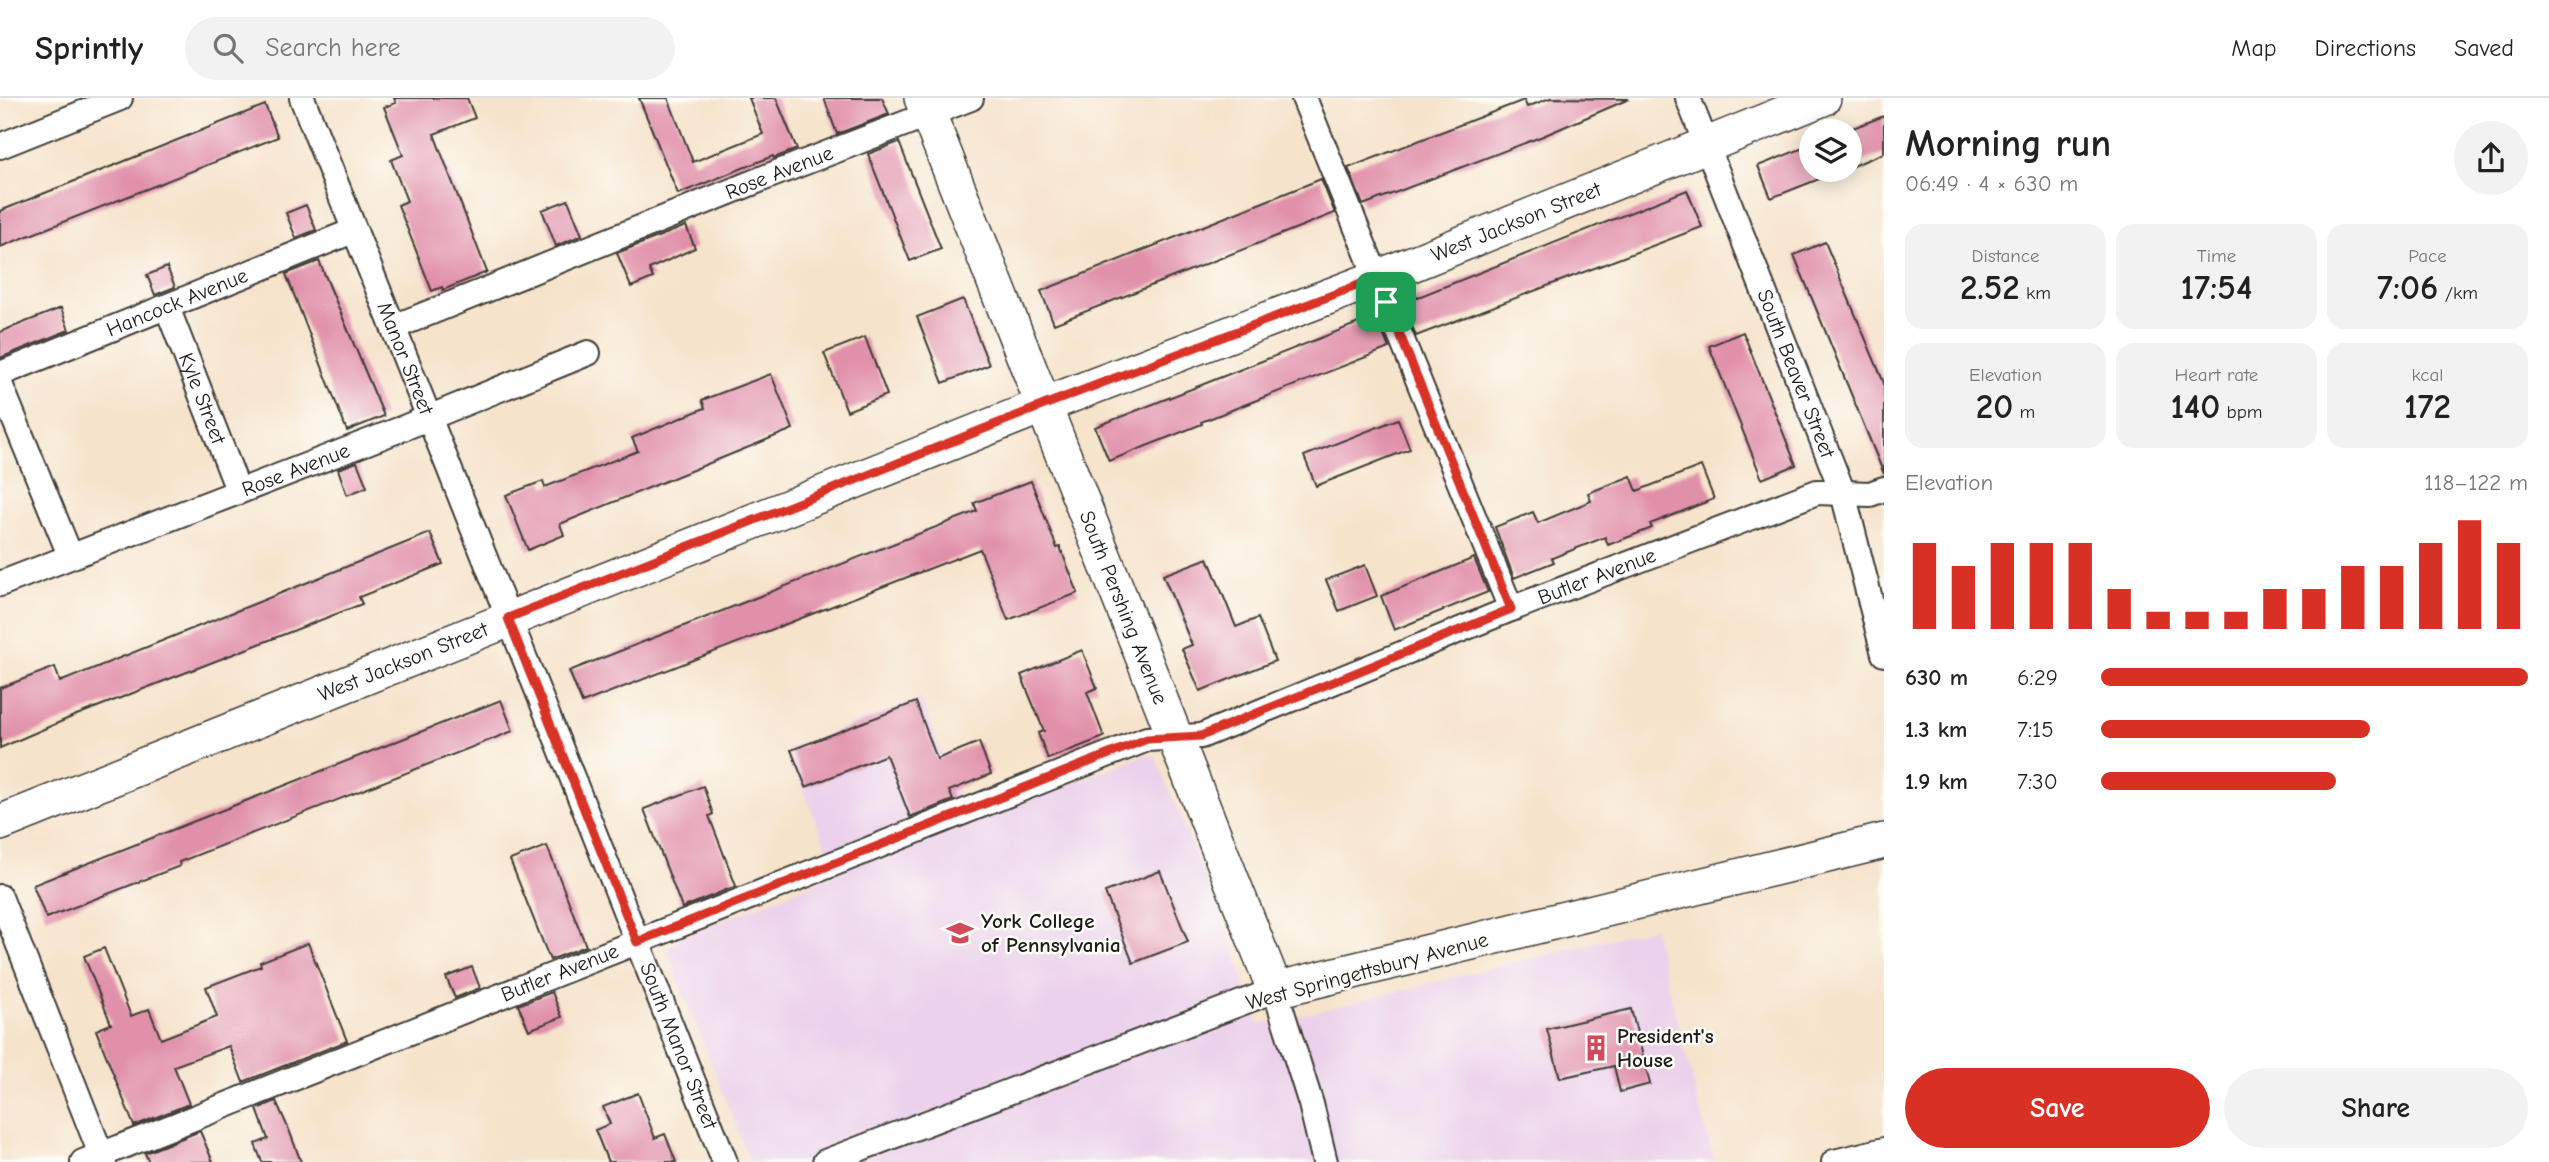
<!DOCTYPE html>
<html lang="en">
<head>
<meta charset="utf-8">
<style>
	body { margin:0; font-family:"Comic Neue",sans-serif; background:#f2f2f2; color:#222; height:100vh; display:flex; flex-direction:column; font-size:26px; white-space:nowrap }
	* { box-sizing:border-box; margin:0 }
	p { font-size:23px; color:#767676 }
	.icon { flex:none; width:38px; height:38px; fill:none; stroke:currentColor; stroke-width:2; stroke-linecap:round; stroke-linejoin:round }
	.map { position:relative; flex:1; overflow:hidden }
	.panel { display:flex; flex-direction:column; background:#fff; width:665px }
	.panel>* { flex:none }
	.tools { position:absolute; left:1799px; top:21px; display:grid; gap:14px }
	.tools a { display:grid; place-items:center; width:63px; height:63px; border-radius:50%; background:#fff; box-shadow:0 4px 18px #0003; font-size:35px }
	.pin { position:absolute; display:grid; place-items:center; width:60px; height:60px; color:#fff; margin:-30px; border-radius:14px; box-shadow:0 4px 10px #0006 }
	.round { display:grid; place-items:center; flex:none; width:74px; height:74px; border-radius:37px; background:#f2f2f2 }
	.overview { display:flex; align-items:center; justify-content:space-between; height:119px; padding:0 21px }
	h1 { font-size:38px; font-weight:600; line-height:52px }
	.figures { display:grid; grid-template-columns:repeat(3,1fr); gap:10px; height:119px; padding:7px 21px }
	.figures div { display:grid; align-content:center; border-radius:18px; background:#f2f2f2; text-align:center }
	.figures b { font-size:35px; font-weight:600 }
	.figures small { font-size:19px; font-weight:400 }
	.figures p { font-size:19px }
	.chart { height:196px; padding:14px 21px }
	.chart p { display:flex; justify-content:space-between }
	.chart svg { width:100%; height:126px; margin-top:7px; stroke:#d93025; stroke-width:6 }
	.button { display:flex; gap:14px; margin-top:auto; padding:14px 21px }
	.button a { flex:1; height:80px; border-radius:42px; background:#d93025; color:#fff; font-size:28px; font-weight:600; line-height:80px; text-align:center }
	.button a+a { background:#f2f2f2; color:#222 }
	ul { padding:0 21px; list-style:none; font-size:23px }
	li { display:grid; grid-template-columns:112px 84px 1fr; align-items:center; height:52px }
	li i { height:18px; border-radius:9px; background:#d93025 }
	header { display:flex; align-items:center; gap:42px; box-sizing:border-box; height:98px; padding:0 35px; background:#fff; border-bottom:2px solid #e0e0e0 }
	header strong { font-size:33px }
	nav { display:flex; gap:38px; margin-inline-start:auto; font-size:24px }
	.search { width:490px; height:63px; background:#f2f2f2; display:flex; align-items:center; gap:18px; box-sizing:border-box; padding:0 24px; border-radius:38px; color:#767676; font-size:26px }
	main { display:flex; flex:1; min-height:0 }
	.map>svg:first-child { display:block }
	.built { fill:#ebd1eb }
	.building { fill:#e190aa }
	.lines { fill:none; stroke-linecap:round; stroke-linejoin:round }
	.street-casing { stroke:#3d3a36; stroke-width:28 }
	.secondary-casing { stroke:#3d3a36; stroke-width:38 }
	.street { stroke:#fff; stroke-width:24 }
	.secondary { stroke:#fff; stroke-width:35 }
	.route-casing { stroke:#fff; stroke-width:14 }
	.route { stroke:#d93025; stroke-width:9 }
	.labels { text-anchor:middle; dominant-baseline:central; stroke-width:5; stroke-linejoin:round; paint-order:stroke }
	.street-label { font-size:21px; fill:#1c1c1c; stroke:#fdfcf7 }
	.poi-label { font-size:21px; font-weight:bold; fill:#1c1c1c; stroke:#fdfcf7; text-anchor:start }
</style>
</head>
<body>
<header>
<strong>Sprintly</strong>
<div class="search"><svg class="icon" aria-label="search" viewBox="0 0 24 24"><circle cx="10" cy="10" r="6"/><path d="M15 15l6 6"/></svg>Search here</div>
<nav><a>Map</a><a>Directions</a><a>Saved</a></nav>
</header>
<main>
<div class="map">
<svg width="1884" height="1064" viewBox="0 0 1884 1064">
	<rect width="100%" height="100%" fill="#fdfcf7"/>
	<filter id="ink" filterUnits="userSpaceOnUse"><feTurbulence type="fractalNoise" baseFrequency=".0143" numOctaves="2"/><feDisplacementMap in="SourceGraphic" scale="14" xChannelSelector="R" yChannelSelector="G"/><feConvolveMatrix kernelMatrix="1 2 1 2 8 2 1 2 1" color-interpolation-filters="sRGB"/></filter>
	<filter id="wash" filterUnits="userSpaceOnUse"><feTurbulence type="fractalNoise" baseFrequency=".00686" numOctaves="4" result="noise"/><feDisplacementMap in="SourceGraphic" scale="28" xChannelSelector="R" yChannelSelector="G"/><feGaussianBlur stdDeviation="1.57" result="paint"/><feColorMatrix in="noise" values="0 0 0 0 0 0 0 0 0 0 0 0 0 0 0 0 0 1.4 0 .05"/><feComposite in="paint" operator="in"/></filter>
	<g filter="url(#wash)">
		<rect width="100%" height="100%" fill="#f6e3cb"/>
		<!-- built -->
		<path class="built" d="M 921,601 L 969,726 L 1144,657 L 1155,658 L 1230,839 L 1258,926 L 1307,916 L 1653,830 L 1714,1064 L 750,1064 L 667,852 L 679,840 L 837,776 L 787,651 Z"/>
		<g id="blocks">
			<!-- building -->
			<path class="building" d="M 394,0 L 467,0 L 475,20 L 434,36 L 487,174 L 443,192 L 442,189 L 432,193 L 398,107 L 407,103 L 391,62 L 403,57 L 384,9 L 396,5 Z
				M 639,0 L 668,0 L 693,64 L 763,36 L 749,0 L 776,0 L 797,51 L 774,60 L 773,58 L 678,96 Z
				M 824,0 L 882,0 L 889,16 L 837,36 Z
				M 1550,0 L 1629,1 L 1543,38 L 1363,107 L 1348,70 L 1524,2 L 1527,9 Z
				M 265,7 L 278,39 L 0,149 L 0,113 Z
				M 1884,18 L 1884,55 L 1850,69 L 1850,33 L 1845,33 Z
				M 899,44 L 941,151 L 910,163 L 868,56 Z
				M 1811,47 L 1811,72 L 1842,72 L 1771,100 L 1758,68 Z
				M 1321,81 L 1335,115 L 1054,226 L 1041,193 Z
				M 1687,92 L 1702,129 L 1416,238 L 1403,205 Z
				M 568,102 L 582,137 L 556,148 L 542,112 Z
				M 306,107 L 316,132 L 296,140 L 286,115 Z
				M 686,128 L 695,150 L 649,171 L 653,180 L 631,189 L 617,155 Z
				M 1825,144 L 1884,285 L 1884,376 L 1794,157 Z
				M 319,163 L 384,318 L 347,333 L 286,176 Z
				M 167,169 L 175,189 L 155,197 L 147,177 Z
				M 963,201 L 989,267 L 943,285 L 917,219 Z
				M 61,210 L 69,232 L 0,260 L 0,234 Z
				M 1376,218 L 1389,250 L 1201,324 L 1202,326 L 1109,363 L 1095,329 Z
				M 1743,234 L 1796,367 L 1762,381 L 1709,248 Z
				M 865,239 L 887,297 L 847,313 L 824,255 Z
				M 771,276 L 793,331 L 560,426 L 564,437 L 528,452 L 506,397 L 543,383 L 545,389 L 638,353 L 632,340 L 705,310 L 702,302 Z
				M 1398,321 L 1410,351 L 1316,388 L 1304,358 Z
				M 357,364 L 367,389 L 347,397 L 338,371 Z
				M 1701,368 L 1714,401 L 1650,426 L 1652,430 L 1608,447 L 1605,439 L 1552,460 L 1554,464 L 1514,480 L 1495,429 L 1533,414 L 1538,425 L 1591,403 L 1588,395 L 1631,378 L 1637,393 Z
				M 1031,383 L 1057,450 L 1060,449 L 1078,495 L 1008,522 L 980,451 L 582,605 L 569,573 L 977,413 L 974,405 Z
				M 430,435 L 443,466 L 359,499 L 362,506 L 74,618 L 0,650 L 0,590 L 55,569 L 60,584 Z
				M 1208,460 L 1236,529 L 1258,520 L 1275,563 L 1200,593 L 1182,551 L 1192,547 L 1163,477 Z
				M 1474,460 L 1488,494 L 1394,532 L 1381,498 Z
				M 1365,467 L 1377,498 L 1339,513 L 1326,482 Z
				M 1082,552 L 1097,590 L 1087,594 L 1104,639 L 1048,661 L 1038,635 L 1044,633 L 1021,577 Z
				M 501,602 L 513,633 L 179,764 L 180,768 L 46,820 L 33,787 Z
				M 916,604 L 937,661 L 979,644 L 991,676 L 949,693 L 953,702 L 910,719 L 886,657 L 806,689 L 791,652 Z
				M 703,688 L 713,716 L 709,718 L 736,788 L 682,810 L 644,711 Z
				M 547,748 L 586,848 L 550,862 L 510,762 Z
				M 1160,773 L 1188,844 L 1133,865 L 1105,794 Z
				M 308,845 L 347,943 L 243,984 L 229,948 L 174,968 L 189,1006 L 134,1028 L 96,932 L 111,926 L 84,858 L 104,850 L 131,918 L 149,911 L 161,941 L 217,919 L 206,889 L 261,868 L 260,864 Z
				M 472,869 L 480,890 L 455,900 L 446,879 Z
				M 552,894 L 562,919 L 529,932 L 518,907 Z
				M 1631,911 L 1650,986 L 1620,994 L 1614,968 L 1560,980 L 1547,931 Z
				M 638,995 L 655,1040 L 665,1036 L 676,1064 L 608,1064 L 595,1032 L 610,1026 L 603,1009 Z
				M 276,1003 L 289,1032 L 301,1064 L 262,1064 L 255,1046 L 268,1041 L 257,1011 Z
				M 200,1033 L 213,1064 L 149,1064 L 145,1055 Z"/>
		</g>
	</g>
	<g filter="url(#ink)">
		<use href="#blocks" fill-opacity="0" stroke="#3d3a36" stroke-width="2"/>
		<g class="lines">
			<!-- street casing -->
			<g class="street-casing">
				<g id="street">
					<path id="s1" d="M 302,0 L 725,1064"/>
					<path d="M 1304,0 L 1511,511"/>
					<path id="s2" d="M 1688,0 L 1843,395 L 1884,556"/>
					<path d="M 0,48 L 120,0"/>
					<path id="s3" d="M 167,209 L 238,392"/>
					<path id="s4" d="M 394,229 L 769,78 L 971,0"/>
					<path id="s5" d="M 0,276 L 353,133"/>
					<path d="M 0,286 L 70,457"/>
					<path id="s6" d="M 0,486 L 401,331 L 588,255"/>
					<path d="M 0,799 L 104,1064"/>
					<path id="s7" d="M 83,1064 L 1147,641 L 1201,638 L 1511,511 L 1817,394 L 1870,396 L 1884,391"/>
					<path d="M 825,1064 L 1275,892 L 1311,1006 L 1325,1064"/>
					<path d="M 1834,1064 L 1884,1052"/>
				</g>
			</g>
			<!-- secondary casing -->
			<g class="secondary-casing">
				<g id="secondary">
					<path id="s8" d="M 922,0 L 1275,892 L 1884,743"/>
					<path id="s9" d="M 0,725 L 1044,307 L 1377,180 L 1823,0"/>
				</g>
			</g>
			<!-- street -->
			<use href="#street" class="street"/>
			<!-- secondary -->
			<use href="#secondary" class="secondary"/>
		</g>
	</g>
	<g class="lines" filter="url(#ink)">
		<!-- route casing -->
		<g class="route-casing">
			<path id="route" d="M 1377,180 L 1511,511 L 1201,638 L 1147,641 L 637,844 L 508,520 L 1044,307 Z"/>
		</g>
		<!-- route -->
		<use href="#route" class="route"/>
	</g>
	<!-- icons -->
	<defs>
		<g id="university-bare" transform="scale(2.1)"><path d="M0-5L7-2L0 1L-7-2ZM-4 1L0 2.5L4 1V4Q0 6-4 4Z" fill="#d1495b" stroke="#fdfcf7" stroke-width="2.5" paint-order="stroke"/></g>
		<g id="building-bare" transform="scale(2.1)"><path d="M-4-6H4V6H1V3H-1V6H-4ZM-2.5-4.3h1.7v1.8h-1.7ZM.8-4.3h1.7v1.8H.8ZM-2.5-1h1.7V.8h-1.7ZM.8-1h1.7V.8H.8Z" fill="#d1495b" stroke="#fdfcf7" stroke-width="2.5" paint-order="stroke"/></g>
	</defs>
	<g fill-rule="evenodd">
		<use href="#university-bare" x="960" y="835"/>
		<use href="#building-bare" x="1596" y="950"/>
	</g>
	<g class="labels">
		<!-- street labels -->
		<g class="street-label">
			<text stroke="none"><textPath href="#s4" startOffset="415">Rose Avenue</textPath></text>
			<text stroke="none"><textPath href="#s9" startOffset="1631">West Jackson Street</textPath></text>
			<text stroke="none"><textPath href="#s5" startOffset="191">Hancock Avenue</textPath></text>
			<text stroke="none"><textPath href="#s1" startOffset="280">Manor Street</textPath></text>
			<text stroke="none"><textPath href="#s2" startOffset="296">South Beaver Street</textPath></text>
			<text stroke="none"><textPath href="#s3" startOffset="98">Kyle Street</textPath></text>
			<text stroke="none"><textPath href="#s6" startOffset="317">Rose Avenue</textPath></text>
			<text stroke="none"><textPath href="#s7" startOffset="1626">Butler Avenue</textPath></text>
			<text stroke="none"><textPath href="#s8" startOffset="548">South Pershing Avenue</textPath></text>
			<text stroke="none"><textPath href="#s9" startOffset="434">West Jackson Street</textPath></text>
			<text transform="translate(1367 873) rotate(-15)">West Springettsbury Avenue</text>
			<text stroke="none"><textPath href="#s7" startOffset="513">Butler Avenue</textPath></text>
			<text stroke="none"><textPath href="#s1" startOffset="1020">South Manor Street</textPath></text>
		</g>
		<!-- poi labels -->
		<g class="poi-label">
			<text x="981" y="823">York College<tspan x="981" dy="24">of Pennsylvania</tspan></text>
			<text x="1617" y="938">President's<tspan x="1617" dy="24">House</tspan></text>
		</g>
	</g>
</svg>
<div class="tools">
<a><svg class="icon" aria-label="layers" viewBox="0 0 24 24"><path d="M12 4l9 5-9 5-9-5zM3 14l9 5 9-5"/></svg></a>
</div>
<div class="pin" style="left:1386px;top:204px;background:#1e9e55"><svg class="icon" aria-label="arrive" viewBox="0 0 24 24"><path d="M6 21V4h12l-3 4 3 4H6"/></svg></div>
</div>
<section class="panel">
<div class="overview"><div><h1>Morning run</h1><p>06:49 · 4 × 630 m</p></div><a class="round"><svg class="icon" aria-label="share" viewBox="0 0 24 24"><path d="M12 15V3M7 8l5-5 5 5M5 13v7h14v-7"/></svg></a></div>
<div class="figures">
<div><p>Distance</p><b>2.52<small> km</small></b></div>
<div><p>Time</p><b>17:54</b></div>
<div><p>Pace</p><b>7:06<small> /km</small></b></div>
</div>
<div class="figures">
<div><p>Elevation</p><b>20<small> m</small></b></div>
<div><p>Heart rate</p><b>140<small> bpm</small></b></div>
<div><p>kcal</p><b>172</b></div>
</div>
<div class="chart"><p><span>Elevation</span>118–122 m</p>
<svg viewBox="0 0 160 44" preserveAspectRatio="none"><path d="M5 44V14M15 44V22M25 44V14M35 44V14M45 44V14M55 44V30M65 44V38M75 44V38M85 44V38M95 44V30M105 44V30M115 44V22M125 44V22M135 44V14M145 44V6M155 44V14"/></svg>
</div>
<ul>
<li><b>630 m</b>6:29<i style="width:100%"></i></li>
<li><b>1.3 km</b>7:15<i style="width:63%"></i></li>
<li><b>1.9 km</b>7:30<i style="width:55%"></i></li>
</ul>
<div class="button"><a>Save</a><a>Share</a></div>
</section>
</main>
</body>
</html>
